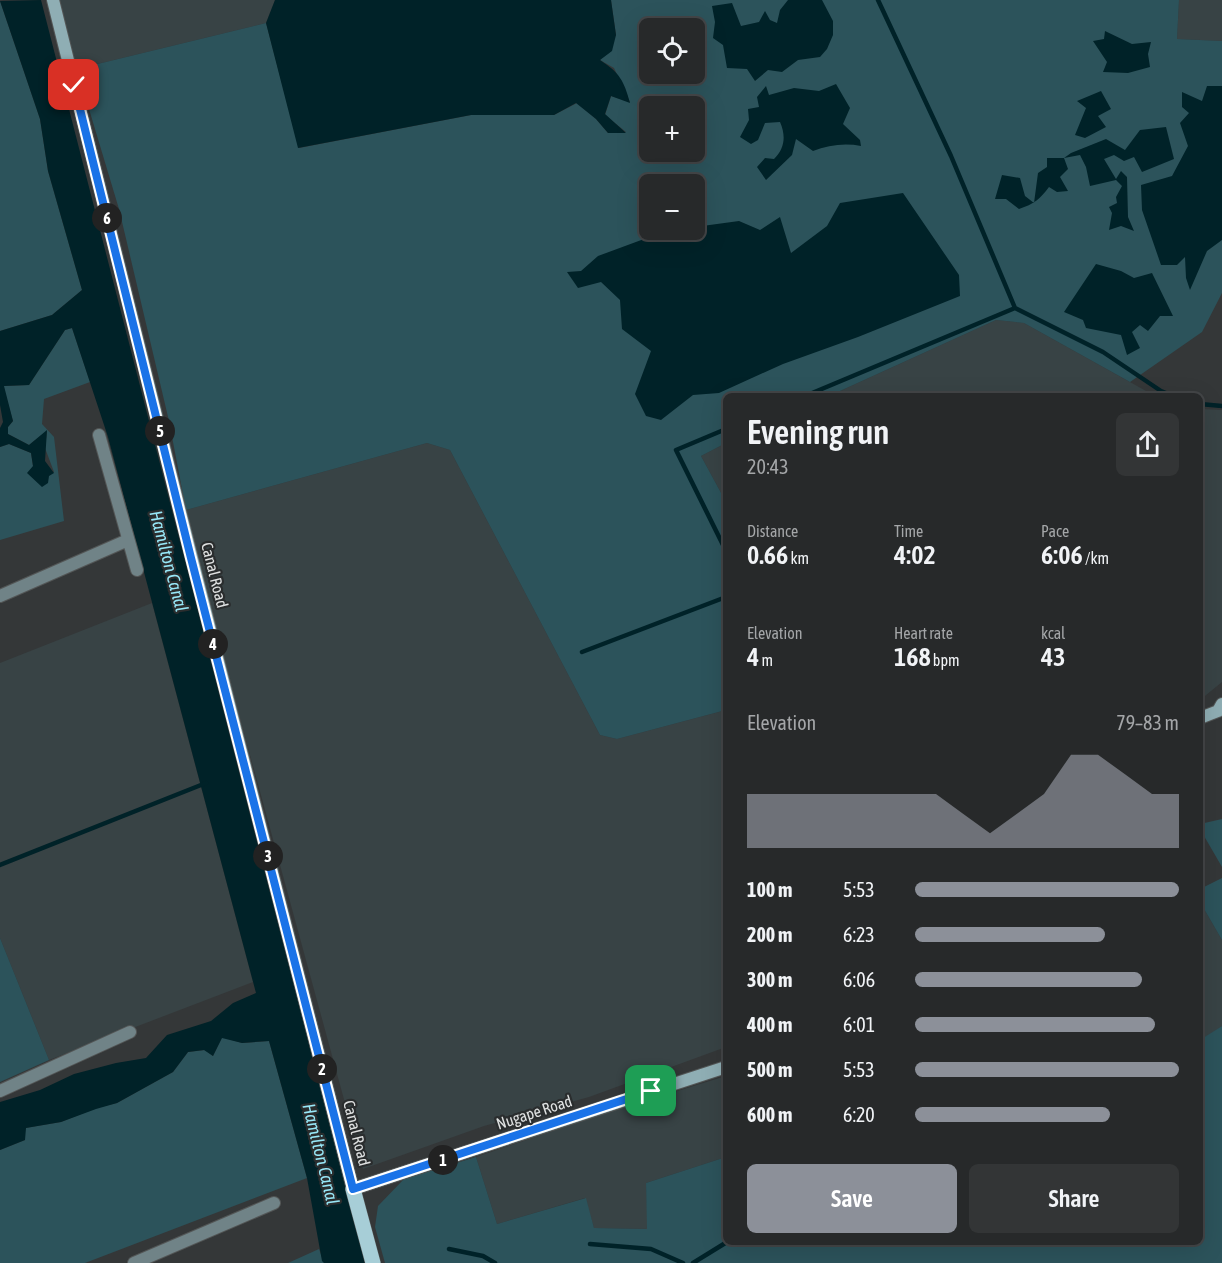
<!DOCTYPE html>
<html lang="en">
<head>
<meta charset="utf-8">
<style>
	body { margin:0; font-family:"Asap Condensed",sans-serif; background:#333536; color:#f1f3f6; height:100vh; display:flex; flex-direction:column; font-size:22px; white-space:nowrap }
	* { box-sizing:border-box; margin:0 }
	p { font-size:20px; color:#a4a6a8 }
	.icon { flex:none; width:33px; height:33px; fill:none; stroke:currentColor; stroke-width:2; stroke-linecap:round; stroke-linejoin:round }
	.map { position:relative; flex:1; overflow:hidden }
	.panel { position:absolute; left:723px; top:393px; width:480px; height:852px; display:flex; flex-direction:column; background:#27292a; border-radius:9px; box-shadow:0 6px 24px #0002,0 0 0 2px #434547 }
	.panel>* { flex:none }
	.fabs { position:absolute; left:639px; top:18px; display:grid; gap:12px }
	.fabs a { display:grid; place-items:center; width:66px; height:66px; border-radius:9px; background:#27292a; box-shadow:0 6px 24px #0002,0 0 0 2px #434547; font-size:30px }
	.pin { position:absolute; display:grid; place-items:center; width:51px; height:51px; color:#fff; margin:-26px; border-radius:12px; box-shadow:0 3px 9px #0006 }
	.km { position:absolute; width:30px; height:30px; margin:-15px; border-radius:50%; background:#222; color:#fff; font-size:16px; line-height:30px; text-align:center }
	.round { display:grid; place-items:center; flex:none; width:63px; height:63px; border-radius:9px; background:#333536 }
	.summary { display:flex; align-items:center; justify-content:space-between; height:102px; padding:0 24px }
	h1 { font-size:33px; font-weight:600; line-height:45px }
	.metrics { display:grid; grid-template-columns:repeat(3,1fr); gap:9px; height:102px; padding:6px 24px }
	.metrics div { display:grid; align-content:center }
	.metrics b { font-size:26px; font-weight:600 }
	.metrics small { font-size:16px; font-weight:400 }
	.metrics p { font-size:16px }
	.chart { height:168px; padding:12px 24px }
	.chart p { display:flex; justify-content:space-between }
	.chart svg { width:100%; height:108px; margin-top:6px; fill:#8c9099; opacity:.7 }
	.button { display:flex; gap:12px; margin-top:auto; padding:12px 24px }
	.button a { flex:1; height:69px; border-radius:9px; background:#8c9099; color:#fff; font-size:24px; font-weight:600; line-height:69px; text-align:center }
	.button a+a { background:#333536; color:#f1f3f6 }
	ul { padding:0 24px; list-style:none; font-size:20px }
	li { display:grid; grid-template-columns:96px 72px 1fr; align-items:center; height:45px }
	li i { height:15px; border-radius:8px; background:#8c9099 }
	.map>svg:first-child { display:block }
	.built { fill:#384345 }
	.green { fill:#2c535b; fill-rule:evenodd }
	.water { fill:#002228 }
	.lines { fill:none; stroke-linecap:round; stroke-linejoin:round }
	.stream { stroke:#002228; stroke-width:4.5 }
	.minor-casing { stroke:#535656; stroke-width:14 }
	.secondary-casing { stroke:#535656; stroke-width:14 }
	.primary-casing { stroke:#535656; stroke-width:16 }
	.minor { stroke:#708387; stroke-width:12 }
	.secondary { stroke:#8faeb4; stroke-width:12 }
	.primary { stroke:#a7ced7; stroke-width:15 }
	.route-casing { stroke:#fff; stroke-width:12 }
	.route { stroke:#1a73e8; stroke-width:8 }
	.labels { text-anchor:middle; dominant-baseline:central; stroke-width:4.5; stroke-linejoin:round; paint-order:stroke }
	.street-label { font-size:16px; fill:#dfe1e1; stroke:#2a2d2e }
	.water-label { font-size:18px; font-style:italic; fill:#97e7f7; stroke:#2a2d2e }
</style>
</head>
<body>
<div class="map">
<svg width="1222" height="1263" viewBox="0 0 1222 1263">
	<rect width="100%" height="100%" fill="#343738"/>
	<!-- built -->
	<path class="built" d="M 59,0 L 275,0 L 266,23 L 77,69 Z
		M 1179,0 L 1222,0 L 1222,41 L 1177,39 Z
		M 996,320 L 1024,323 L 1155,396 L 829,396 Z
		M 1200,409 L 1222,410 L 1222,682 L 1200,700 Z
		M 427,443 L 450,450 L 600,735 L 617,739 L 726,710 L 726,1047 L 589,1097 L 484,1126 L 363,1169 L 238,711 L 186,510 Z
		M 726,443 L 726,502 L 701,456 Z
		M 152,603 L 253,982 L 49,1060 L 0,938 L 0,663 Z
		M 1200,902 L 1222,940 L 1222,1026 L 1200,1041 Z
		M 726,1076 L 726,1157 L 646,1183 L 648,1229 L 594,1228 L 585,1198 L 497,1224 L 476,1157 L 612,1111 Z"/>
	<!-- green -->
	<path class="green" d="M 611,0 L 1179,0 L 1177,39 L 1222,41 L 1222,293 L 1202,332 L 1130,382 L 1024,323 L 996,320 L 829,396 L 726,396 L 726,443 L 701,456 L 726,502 L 726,710 L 617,739 L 600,735 L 450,450 L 427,443 L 186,510 L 169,421 L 119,209 L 77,69 L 266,23 L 299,148 L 471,115 L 554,115 L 577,103 L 596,119 L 608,133 L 626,132 L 605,115 L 611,96 L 630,102 L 614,68 L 600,60 L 616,35 ZM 650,28 L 694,28 L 694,74 L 650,74 ZM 650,106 L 694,106 L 694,152 L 650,152 ZM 650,184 L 694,184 L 694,230 L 650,230 Z
		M 0,1 L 40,119 L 48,171 L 82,290 L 52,315 L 0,331 Z
		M 72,328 L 90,382 L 44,399 L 42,424 L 54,437 L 64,521 L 0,540 L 0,447 L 9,444 L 31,453 L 33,466 L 48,476 L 54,472 L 45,448 L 47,431 L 29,445 L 8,434 L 8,427 L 13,421 L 3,386 L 29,385 L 65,330 Z
		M 1222,819 L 1222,867 L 1200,829 L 1200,824 Z
		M 1222,878 L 1222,940 L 1200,902 L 1200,889 Z
		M 0,938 L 49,1060 L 0,1082 Z
		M 1222,1026 L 1222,1263 L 385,1263 L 375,1227 L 378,1206 L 404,1179 L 476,1157 L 497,1224 L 586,1198 L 594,1228 L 647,1229 L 646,1183 L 726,1157 L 726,1242 L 1200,1242 L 1200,1040 Z
		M 222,1037 L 242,1043 L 269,1041 L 307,1178 L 85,1263 L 0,1263 L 0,1150 L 25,1140 L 25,1128 L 61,1122 L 96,1108 L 117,1103 L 173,1072 L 188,1052 L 205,1050 L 213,1056 Z
		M 319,1249 L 324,1263 L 288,1263 Z"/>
	<!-- water -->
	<path class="water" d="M 41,0 L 365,1263 L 324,1263 L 322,1261 L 307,1178 L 269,1041 L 242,1043 L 222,1038 L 213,1056 L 204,1050 L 188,1052 L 173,1072 L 117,1103 L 96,1109 L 61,1122 L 26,1128 L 25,1140 L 0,1150 L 0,1102 L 40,1090 L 74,1074 L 116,1063 L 146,1058 L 167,1035 L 211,1021 L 233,1003 L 256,993 L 108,437 L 72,328 L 65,330 L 29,385 L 4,386 L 13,421 L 8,427 L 8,434 L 29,445 L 47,430 L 45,461 L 54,473 L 49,476 L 48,483 L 42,487 L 27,473 L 33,466 L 31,453 L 9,444 L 0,447 L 0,428 L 3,422 L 0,405 L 0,331 L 52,315 L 82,290 L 48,171 L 40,119 L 0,1 Z
		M 275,0 L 611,0 L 616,35 L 612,51 L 600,60 C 620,73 624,81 630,103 L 611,96 L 605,114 L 626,133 L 608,133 L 596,119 L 576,103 L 554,115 L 471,115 L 298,148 L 266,23 Z
		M 788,0 L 822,0 L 833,21 L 833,35 L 827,49 L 820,57 L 798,60 L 782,72 L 768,70 L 755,81 L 747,69 L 727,68 L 723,45 L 713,38 L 715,22 L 712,6 L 732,3 L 741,26 L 759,22 L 765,11 L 770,20 L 777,23 L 780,10 Z
		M 1105,31 L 1132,44 L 1151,42 L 1148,54 L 1150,67 L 1128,73 L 1103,72 L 1107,62 L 1093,41 L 1104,39 Z
		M 836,84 L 850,108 L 843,124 L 860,140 L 861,146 C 845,143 828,145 813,151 L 796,139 L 792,155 L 766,180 L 757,167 L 765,158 L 774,159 C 785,148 786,136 780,122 L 765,123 L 758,140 L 751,144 L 740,137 L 749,120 L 748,109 L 759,107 L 757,97 L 766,86 L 769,95 L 794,88 L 819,91 Z
		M 1207,86 L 1222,86 L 1222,240 L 1207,251 L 1190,290 L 1186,278 L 1185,257 L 1177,265 L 1161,265 L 1142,210 L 1141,185 L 1172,176 L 1188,146 L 1180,123 L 1189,113 L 1182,107 L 1182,92 L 1202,101 Z
		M 1101,91 L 1111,109 L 1098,116 L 1106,127 L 1085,138 L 1075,135 L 1086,108 L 1077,101 Z
		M 1166,127 L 1174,159 L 1142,172 L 1134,157 L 1124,161 L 1114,155 L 1104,159 L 1116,179 L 1121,171 L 1127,177 L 1128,217 L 1134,231 L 1121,226 L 1109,230 L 1112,213 L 1109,207 L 1117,203 L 1116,197 L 1122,186 L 1116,180 L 1090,186 L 1086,167 L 1080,155 L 1064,158 L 1068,169 L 1060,177 L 1068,191 L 1057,192 L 1049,187 C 1040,199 1034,204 1019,209 L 1006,199 L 995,199 L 1002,175 L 1020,178 L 1025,196 L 1034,203 L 1038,173 L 1047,167 L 1047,158 L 1064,158 L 1071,153 L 1106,139 L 1125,150 L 1140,130 Z
		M 903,193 L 959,275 L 960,296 L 858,337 L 783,364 L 719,393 L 693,395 L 661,420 L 646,416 L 635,394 L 651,351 L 622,329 L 620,300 L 601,282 L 578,288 L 567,272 L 581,271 L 598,256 L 663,232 L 694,230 L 695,227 L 739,221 L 760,230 L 780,217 L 791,253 L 827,226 L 840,203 Z
		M 1096,264 L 1121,271 L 1134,278 L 1152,273 L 1173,316 L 1160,316 L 1148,331 L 1140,325 L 1132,332 L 1140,348 L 1127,355 L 1121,335 L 1086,328 L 1083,320 L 1064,312 Z"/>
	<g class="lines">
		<!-- stream -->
		<path class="stream" d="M 1015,308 L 1103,352 L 1161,391 L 1173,396
			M 805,396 L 1015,308 L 951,156 L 878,0
			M 1200,404 L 1222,406
			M 726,429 L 676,450 L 726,551
			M 582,652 L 726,597
			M 0,865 L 206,783
			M 590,1244 L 651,1249 L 683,1263
			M 449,1249 L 483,1256 L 495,1263
			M 693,1263 L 727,1242"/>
		<!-- minor casing -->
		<g class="minor-casing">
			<path id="minor" d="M 99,435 L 137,570
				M 0,596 L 128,540
				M 0,1091 L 130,1032
				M 134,1263 L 274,1203"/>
		</g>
		<!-- secondary casing -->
		<g class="secondary-casing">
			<path id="secondary" d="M 53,0 L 180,511 L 353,1189 L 726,1067
				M 1200,718 L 1218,711 L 1222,704"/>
		</g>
		<!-- primary casing -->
		<g class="primary-casing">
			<path id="primary" d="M 353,1189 L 373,1263"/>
		</g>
		<!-- minor -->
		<use href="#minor" class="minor"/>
		<!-- secondary -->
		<use href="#secondary" class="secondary"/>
		<!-- primary -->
		<use href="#primary" class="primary"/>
	</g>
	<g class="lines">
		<!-- route casing -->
		<g class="route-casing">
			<path id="route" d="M 74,85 L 191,558 L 353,1189 L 651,1091"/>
		</g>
		<!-- route -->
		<use href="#route" class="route"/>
	</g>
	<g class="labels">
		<!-- street labels -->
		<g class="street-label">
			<text transform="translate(215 575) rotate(76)">Canal Road</text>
			<text transform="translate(534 1112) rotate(-18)">Nugape Road</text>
			<text transform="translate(357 1133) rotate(76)">Canal Road</text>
		</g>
		<!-- water labels -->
		<g class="water-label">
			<text transform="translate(169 561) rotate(75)">Hamilton Canal</text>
			<text transform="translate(321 1154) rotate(76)">Hamilton Canal</text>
		</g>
	</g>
</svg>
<div class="fabs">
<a><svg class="icon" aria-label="locate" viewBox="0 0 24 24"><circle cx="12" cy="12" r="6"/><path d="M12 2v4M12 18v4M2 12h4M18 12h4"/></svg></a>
<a>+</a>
<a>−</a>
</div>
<div class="pin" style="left:651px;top:1091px;background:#1e9e55"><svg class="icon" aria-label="arrive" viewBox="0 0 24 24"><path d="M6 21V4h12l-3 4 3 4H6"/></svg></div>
<div class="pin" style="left:74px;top:85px;background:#d93025"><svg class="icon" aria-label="check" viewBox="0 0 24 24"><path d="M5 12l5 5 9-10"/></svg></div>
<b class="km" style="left:443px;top:1160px">1</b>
<b class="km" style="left:322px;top:1069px">2</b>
<b class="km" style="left:268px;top:856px">3</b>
<b class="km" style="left:213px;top:644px">4</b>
<b class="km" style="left:160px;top:431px">5</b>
<b class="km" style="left:107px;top:218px">6</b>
<section class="panel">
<div class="summary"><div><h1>Evening run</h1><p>20:43</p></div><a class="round"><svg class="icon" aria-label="share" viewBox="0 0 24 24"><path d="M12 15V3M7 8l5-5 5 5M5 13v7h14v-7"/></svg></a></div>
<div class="metrics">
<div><p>Distance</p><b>0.66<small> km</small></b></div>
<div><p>Time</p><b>4:02</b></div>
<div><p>Pace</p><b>6:06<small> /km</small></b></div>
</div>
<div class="metrics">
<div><p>Elevation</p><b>4<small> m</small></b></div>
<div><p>Heart rate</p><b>168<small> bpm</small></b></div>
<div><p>kcal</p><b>43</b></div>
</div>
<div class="chart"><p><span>Elevation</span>79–83 m</p>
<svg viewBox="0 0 160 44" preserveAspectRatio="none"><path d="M0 44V22L10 22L20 22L30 22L40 22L50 22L60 22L70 22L80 30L90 38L100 30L110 22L120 6L130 6L140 14L150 22L160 22V44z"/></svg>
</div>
<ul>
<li><b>100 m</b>5:53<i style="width:100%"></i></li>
<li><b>200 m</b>6:23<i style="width:72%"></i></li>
<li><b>300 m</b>6:06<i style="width:86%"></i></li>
<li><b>400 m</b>6:01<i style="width:91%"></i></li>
<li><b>500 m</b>5:53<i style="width:100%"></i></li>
<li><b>600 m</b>6:20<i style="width:74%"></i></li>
</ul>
<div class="button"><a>Save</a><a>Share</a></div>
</section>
</div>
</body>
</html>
